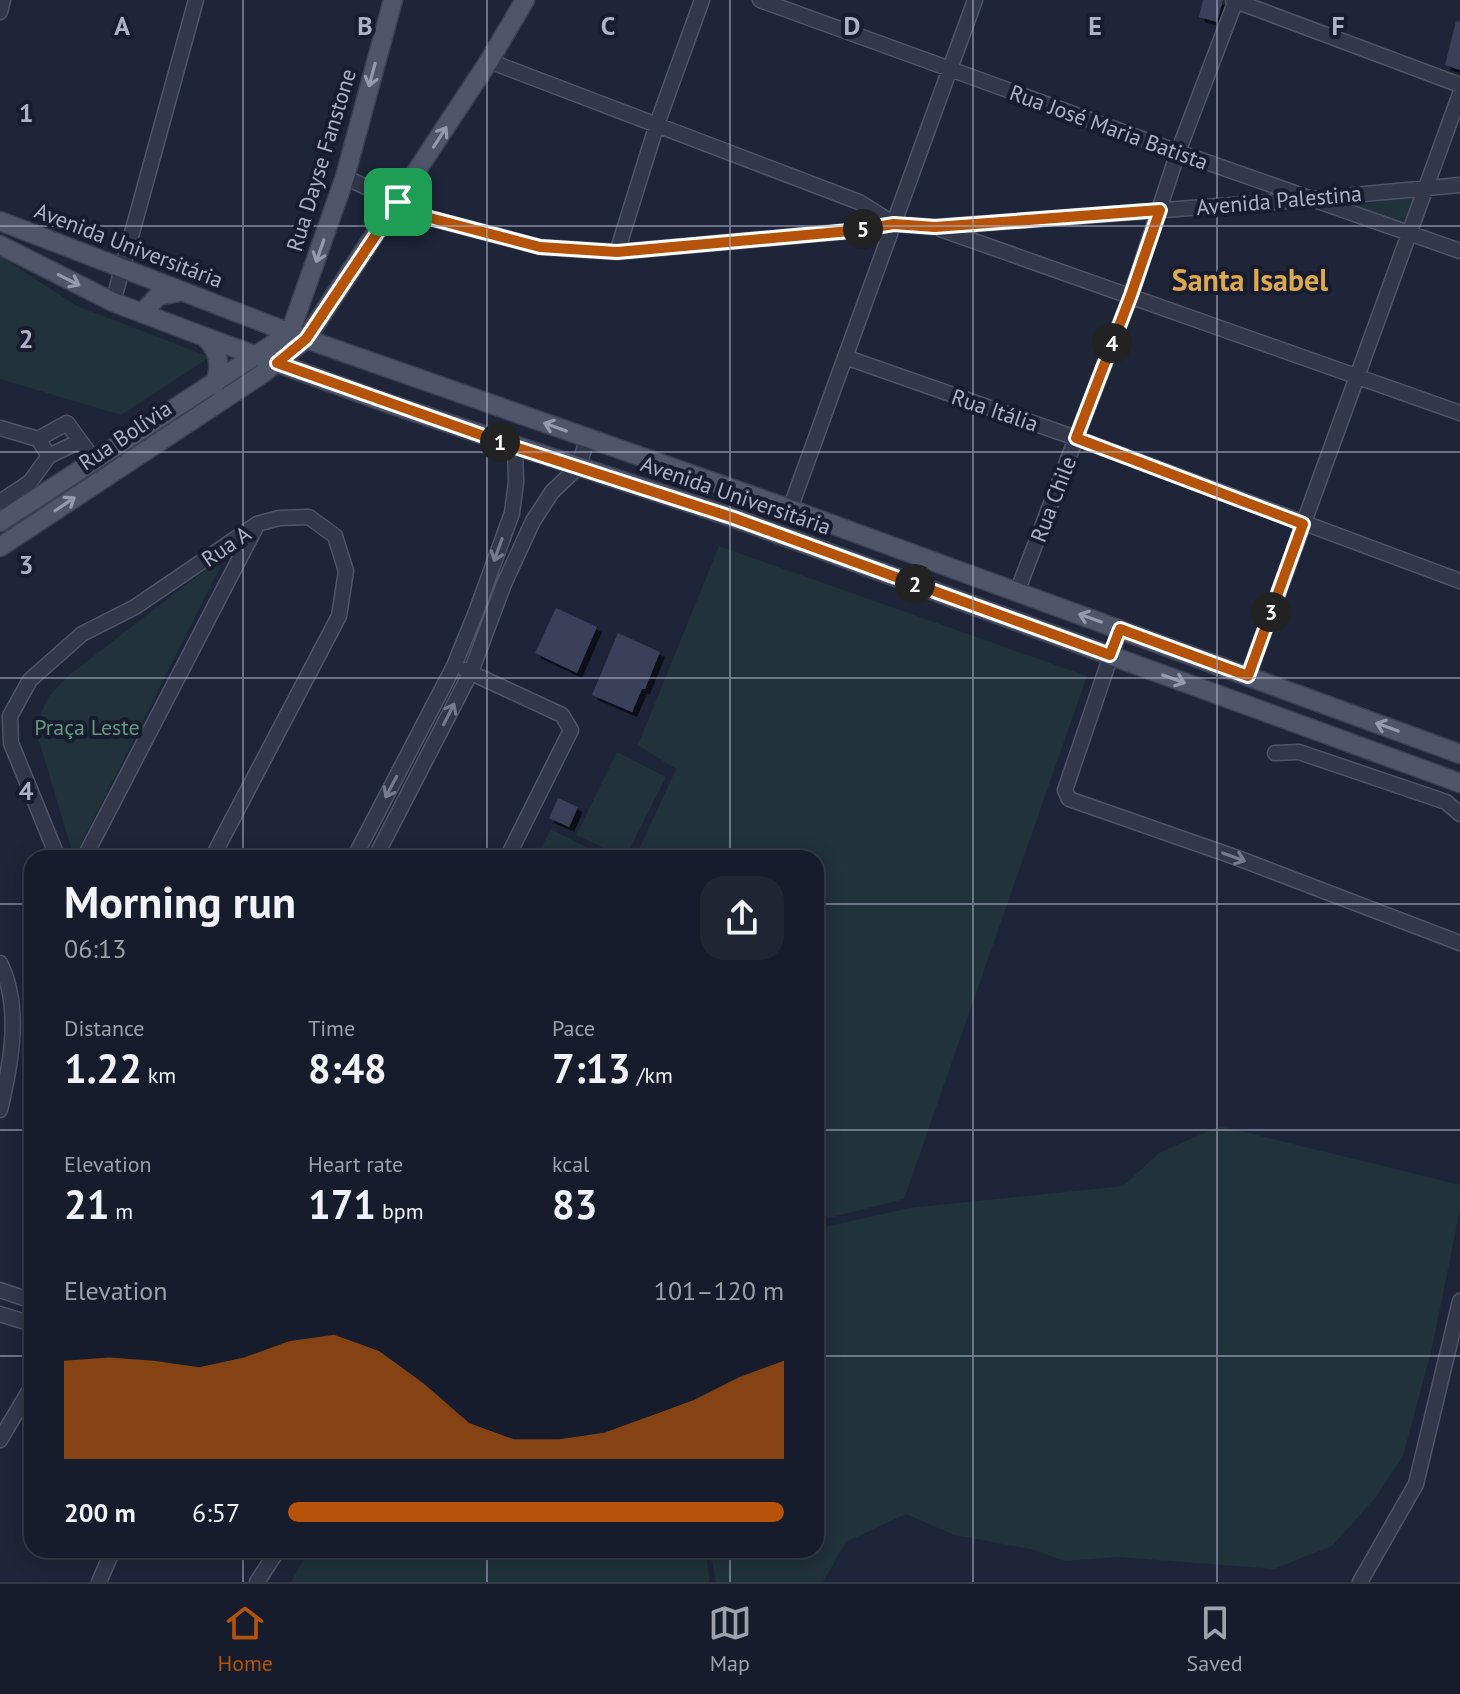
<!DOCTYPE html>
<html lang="en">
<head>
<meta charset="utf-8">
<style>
	body { margin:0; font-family:"PT Sans",sans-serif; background:#1f2533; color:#f1f3f6; height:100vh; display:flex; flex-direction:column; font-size:30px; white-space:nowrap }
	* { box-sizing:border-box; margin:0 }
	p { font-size:26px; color:#9ea1a9 }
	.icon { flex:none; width:44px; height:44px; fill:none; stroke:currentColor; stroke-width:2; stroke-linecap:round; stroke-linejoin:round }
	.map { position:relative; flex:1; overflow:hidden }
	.sheet { position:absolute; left:24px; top:850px; width:800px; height:708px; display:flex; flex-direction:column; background:#161c2b; border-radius:24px; box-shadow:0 4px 20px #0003,0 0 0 2px #353a47 }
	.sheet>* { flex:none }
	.pin { position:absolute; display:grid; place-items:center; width:68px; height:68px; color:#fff; margin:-34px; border-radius:16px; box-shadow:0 4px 12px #0006 }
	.km { position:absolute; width:40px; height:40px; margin:-20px; border-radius:50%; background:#222; color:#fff; font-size:22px; line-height:40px; text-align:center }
	.round { display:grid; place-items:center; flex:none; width:84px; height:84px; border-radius:24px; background:#1f2533 }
	.overview { display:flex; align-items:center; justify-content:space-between; height:136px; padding:0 40px }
	h1 { font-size:44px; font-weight:700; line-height:60px }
	.stats { display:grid; grid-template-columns:repeat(3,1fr); gap:12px; height:136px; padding:8px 40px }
	.stats div { display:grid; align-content:center }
	.stats b { font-size:40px; font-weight:700 }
	.stats small { font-size:22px; font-weight:400 }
	.stats p { font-size:22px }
	.chart { height:224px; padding:16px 40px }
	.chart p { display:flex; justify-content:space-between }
	.chart svg { width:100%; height:144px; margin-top:8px; fill:#b45309; opacity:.7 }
	ul { padding:0 40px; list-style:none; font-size:26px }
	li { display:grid; grid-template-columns:128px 96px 1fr; align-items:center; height:60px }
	li i { height:20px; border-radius:10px; background:#b45309 }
	.menu { display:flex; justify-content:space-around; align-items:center; height:112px; border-top:2px solid #353a47; background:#161c2b; font-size:22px; color:#9ea1a9 }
	.menu a { display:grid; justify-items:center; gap:4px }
	.menu .current { color:#b45309 }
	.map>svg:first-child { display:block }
	.green { fill:#20323a }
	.building { fill:#3a415a; filter:url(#shadow) }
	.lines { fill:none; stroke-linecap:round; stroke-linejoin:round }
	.minor-casing { stroke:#4f5468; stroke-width:17 }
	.major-casing { stroke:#3b4053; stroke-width:21 }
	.minor { stroke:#32374a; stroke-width:14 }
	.major { stroke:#4f566a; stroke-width:18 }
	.oneway { stroke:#959ab0 }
	.oneway2 { stroke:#757a8f }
	.route-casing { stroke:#fff; stroke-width:16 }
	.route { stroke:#b45309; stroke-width:10 }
	.grid { fill:none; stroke:#acb1c7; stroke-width:2; stroke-opacity:0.55 }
	.labels { text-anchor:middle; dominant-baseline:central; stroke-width:8; stroke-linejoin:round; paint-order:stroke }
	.street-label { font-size:22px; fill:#acb1c7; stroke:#171c2e }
	.park-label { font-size:22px; fill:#619979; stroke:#171c2e }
	.district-label { font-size:30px; font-weight:bold; fill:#dda850; stroke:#171c2e }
	.grid-label { font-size:26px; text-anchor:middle; font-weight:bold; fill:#acb1c7; stroke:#171c2e; stroke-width:8; stroke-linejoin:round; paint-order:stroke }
</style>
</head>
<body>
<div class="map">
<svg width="1460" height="1582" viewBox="0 0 1460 1582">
	<defs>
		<filter id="shadow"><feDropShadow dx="5" dy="5" stdDeviation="0" flood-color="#0009"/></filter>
	</defs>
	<rect width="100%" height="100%" fill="#1e2539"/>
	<!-- green -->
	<path class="green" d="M 1418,195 L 1407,230 L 1350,207 Z
		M 0,256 L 77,306 L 210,357 L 121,415 L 0,379 Z
		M 719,546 L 1087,676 L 904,1199 L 816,1221 L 816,858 L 635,858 L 676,769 L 638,745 Z
		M 227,553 L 74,858 L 37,734 L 41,713 L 49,696 L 68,676 Z
		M 617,752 L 666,777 L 625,858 L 576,835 Z
		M 551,829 L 608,858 L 536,858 Z
		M 1220,1126 L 1460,1185 L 1460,1210 L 1432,1348 L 1403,1456 L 1376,1497 L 1332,1546 L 1274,1569 L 1118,1557 L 1065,1561 L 1031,1549 L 954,1535 L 906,1514 L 846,1542 L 823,1582 L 716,1582 L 710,1550 L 816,1550 L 816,1229 L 910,1208 L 1123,1186 L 1159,1153 Z
		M 309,1550 L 705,1550 L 710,1582 L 291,1582 Z"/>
	<!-- building -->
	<path class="building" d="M 1203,0 L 1223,0 L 1217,22 L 1199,17 Z
		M 1456,21 L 1460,22 L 1460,70 L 1445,65 Z
		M 556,608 L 597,627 L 577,673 L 535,653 Z
		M 618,633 L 660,652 L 645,689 L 642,689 L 632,712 L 592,695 Z
		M 558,798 L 578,807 L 569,827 L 549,818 Z"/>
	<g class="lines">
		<!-- minor casing -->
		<g class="minor-casing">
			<path id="minor" d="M 760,0 L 1178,152 L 1460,251
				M 1233,0 L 1460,85
				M 0,12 L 3,0
				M 489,61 L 859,202 L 894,224
				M 345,177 L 430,218 L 540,247 L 617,252 L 850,231 L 894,224 L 935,227 L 1312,199 L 1460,185
				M 940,229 L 1460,413
				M 617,252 L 657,124 L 702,0
				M 113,302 L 196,0
				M 845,357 L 1076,438 L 1460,581
				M 0,428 L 38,439 L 49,456 L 30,482 L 0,502
				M 38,439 L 67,423 L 94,460
				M 49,456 L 80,441
				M 790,509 L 975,0
				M 1017,592 L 1131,295 L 1178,152 L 1236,0
				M 1120,629 L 1065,790 L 1069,799 L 1235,857 L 1460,943
				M 465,670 L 562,715 L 571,730 L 507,858
				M 1248,676 L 1460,94
				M 1275,753 L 1299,752 L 1446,802 L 1460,814
				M 58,858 L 11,743 L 10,716 L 30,680 L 82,634 L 135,607 L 257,524 L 279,518 L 309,517 L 335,536 L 346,571 L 339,616 L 212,858
				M 84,858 L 257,525
				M 354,858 L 454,666 L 476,612 L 512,513 L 516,482 L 515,447
				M 375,858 L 471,672 L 504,584 L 533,521 L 552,492 L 578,467 L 588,438
				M 0,963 C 22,1007 11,1064 0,1110
				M 0,1290 L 32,1301
				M 0,1314 L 32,1324
				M 0,1440 L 32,1386
				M 99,1582 L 113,1550
				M 257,1582 L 278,1550
				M 1360,1582 L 1416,1484 L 1460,1301"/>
		</g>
		<!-- major casing -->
		<g class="major-casing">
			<path id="major" d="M 0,221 L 306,339 L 790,509 L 1460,754
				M 0,245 L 113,302 L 205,337 L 387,403 L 731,517 L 1460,783
				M 142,313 L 158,296 L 179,292
				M 205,337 C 219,351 222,366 214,385
				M 0,522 L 290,333 L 345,177 L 393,0
				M 0,547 L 262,374 L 306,339 L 489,61 L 525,0"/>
		</g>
		<!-- minor -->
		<use href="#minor" class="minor"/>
		<!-- major -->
		<use href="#major" class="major"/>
	</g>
	<!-- one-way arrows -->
	<defs><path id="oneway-shaft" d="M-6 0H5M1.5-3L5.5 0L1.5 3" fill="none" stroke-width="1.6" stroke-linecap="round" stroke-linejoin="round" transform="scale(2)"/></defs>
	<g class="oneway">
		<use href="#oneway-shaft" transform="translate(372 75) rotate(105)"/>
		<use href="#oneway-shaft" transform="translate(440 137) rotate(-57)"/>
		<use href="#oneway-shaft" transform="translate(320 251) rotate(109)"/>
		<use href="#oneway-shaft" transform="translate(69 280) rotate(27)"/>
		<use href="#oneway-shaft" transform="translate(555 427) rotate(-160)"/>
		<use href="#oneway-shaft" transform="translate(65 504) rotate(-34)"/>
		<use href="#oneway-shaft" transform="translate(1090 618) rotate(-160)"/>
		<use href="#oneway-shaft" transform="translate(1174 679) rotate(20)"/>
		<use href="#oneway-shaft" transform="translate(1387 727) rotate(-160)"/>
	</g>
	<g class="oneway2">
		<use href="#oneway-shaft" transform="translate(498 550) rotate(110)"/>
		<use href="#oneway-shaft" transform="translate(449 714) rotate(-63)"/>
		<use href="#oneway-shaft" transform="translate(391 787) rotate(118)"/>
		<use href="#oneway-shaft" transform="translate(1234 857) rotate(20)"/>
	</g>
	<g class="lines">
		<!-- route casing -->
		<g class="route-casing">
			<path id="route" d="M 398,202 L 430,218 L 540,247 L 617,252 L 850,231 L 894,224 L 935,227 L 1160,210 L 1131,295 L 1076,438 L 1303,524 L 1248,676 L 1120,629 L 1110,655 L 731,517 L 515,447 L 277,363 L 306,339 Z"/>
		</g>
		<!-- route -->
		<use href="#route" class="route"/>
	</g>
	<!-- grid -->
	<path class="grid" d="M 243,0 L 243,858M 487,0 L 487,858M 730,0 L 730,858M 973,0 L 973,1582M 1217,0 L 1217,1582M 0,226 L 1460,226M 0,452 L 1460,452M 0,678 L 1460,678M 0,904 L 32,904M 816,904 L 1460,904M 0,1130 L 32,1130M 816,1130 L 1460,1130M 0,1356 L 32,1356M 816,1356 L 1460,1356M 243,1550 L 243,1582M 487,1550 L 487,1582M 730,1550 L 730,1582"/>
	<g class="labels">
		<!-- street labels -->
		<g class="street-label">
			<text transform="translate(1109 127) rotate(20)">Rua José Maria Batista</text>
			<text transform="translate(321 160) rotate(-73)">Rua Dayse Fanstone</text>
			<text transform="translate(1279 200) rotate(-5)">Avenida Palestina</text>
			<text transform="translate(129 245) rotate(21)">Avenida Universitária</text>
			<text transform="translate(995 410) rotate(19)">Rua Itália</text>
			<text transform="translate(125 435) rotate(-34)">Rua Bolívia</text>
			<text transform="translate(736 495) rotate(19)">Avenida Universitária</text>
			<text transform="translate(1053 499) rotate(-69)">Rua Chile</text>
			<text transform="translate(226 546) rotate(-34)">Rua A</text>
		</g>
		<!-- park labels -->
		<g class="park-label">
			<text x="87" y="727">Praça Leste</text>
		</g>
		<!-- district labels -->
		<g class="district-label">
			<text x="1250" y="279">Santa Isabel</text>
		</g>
	</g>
	<g class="grid-label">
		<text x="122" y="35">A</text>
		<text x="365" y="35">B</text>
		<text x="608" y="35">C</text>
		<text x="852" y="35">D</text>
		<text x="1095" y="35">E</text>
		<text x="1338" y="35">F</text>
		<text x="26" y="122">1</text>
		<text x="26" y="348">2</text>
		<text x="26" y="574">3</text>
		<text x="26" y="800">4</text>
	</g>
</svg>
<div class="pin" style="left:398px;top:202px;background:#1e9e55"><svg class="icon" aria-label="arrive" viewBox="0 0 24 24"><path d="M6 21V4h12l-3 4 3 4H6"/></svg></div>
<b class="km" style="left:500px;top:442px">1</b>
<b class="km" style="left:915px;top:584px">2</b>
<b class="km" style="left:1271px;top:612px">3</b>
<b class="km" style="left:1112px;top:343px">4</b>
<b class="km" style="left:863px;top:229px">5</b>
<section class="sheet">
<div class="overview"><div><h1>Morning run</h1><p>06:13</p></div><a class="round"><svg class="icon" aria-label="share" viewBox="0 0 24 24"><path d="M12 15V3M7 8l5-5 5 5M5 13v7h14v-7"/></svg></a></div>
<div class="stats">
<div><p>Distance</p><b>1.22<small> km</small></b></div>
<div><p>Time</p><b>8:48</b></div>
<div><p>Pace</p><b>7:13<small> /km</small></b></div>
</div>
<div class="stats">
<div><p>Elevation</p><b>21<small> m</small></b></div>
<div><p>Heart rate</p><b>171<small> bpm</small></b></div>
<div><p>kcal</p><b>83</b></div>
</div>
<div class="chart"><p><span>Elevation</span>101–120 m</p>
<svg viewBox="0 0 160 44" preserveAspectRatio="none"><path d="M0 44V14L10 13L20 14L30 16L40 13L50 8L60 6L70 11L80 21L90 33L100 38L110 38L120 36L130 31L140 26L150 19L160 14V44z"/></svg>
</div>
<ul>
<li><b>200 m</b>6:57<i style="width:100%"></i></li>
</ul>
</section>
</div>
<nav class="menu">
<a class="current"><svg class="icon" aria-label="home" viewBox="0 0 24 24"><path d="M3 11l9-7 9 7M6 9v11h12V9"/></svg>Home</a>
<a><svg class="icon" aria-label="map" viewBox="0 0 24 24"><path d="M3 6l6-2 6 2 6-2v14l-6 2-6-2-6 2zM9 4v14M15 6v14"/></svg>Map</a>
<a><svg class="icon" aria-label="saved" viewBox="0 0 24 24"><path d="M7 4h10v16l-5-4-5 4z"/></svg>Saved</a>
</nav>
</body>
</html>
